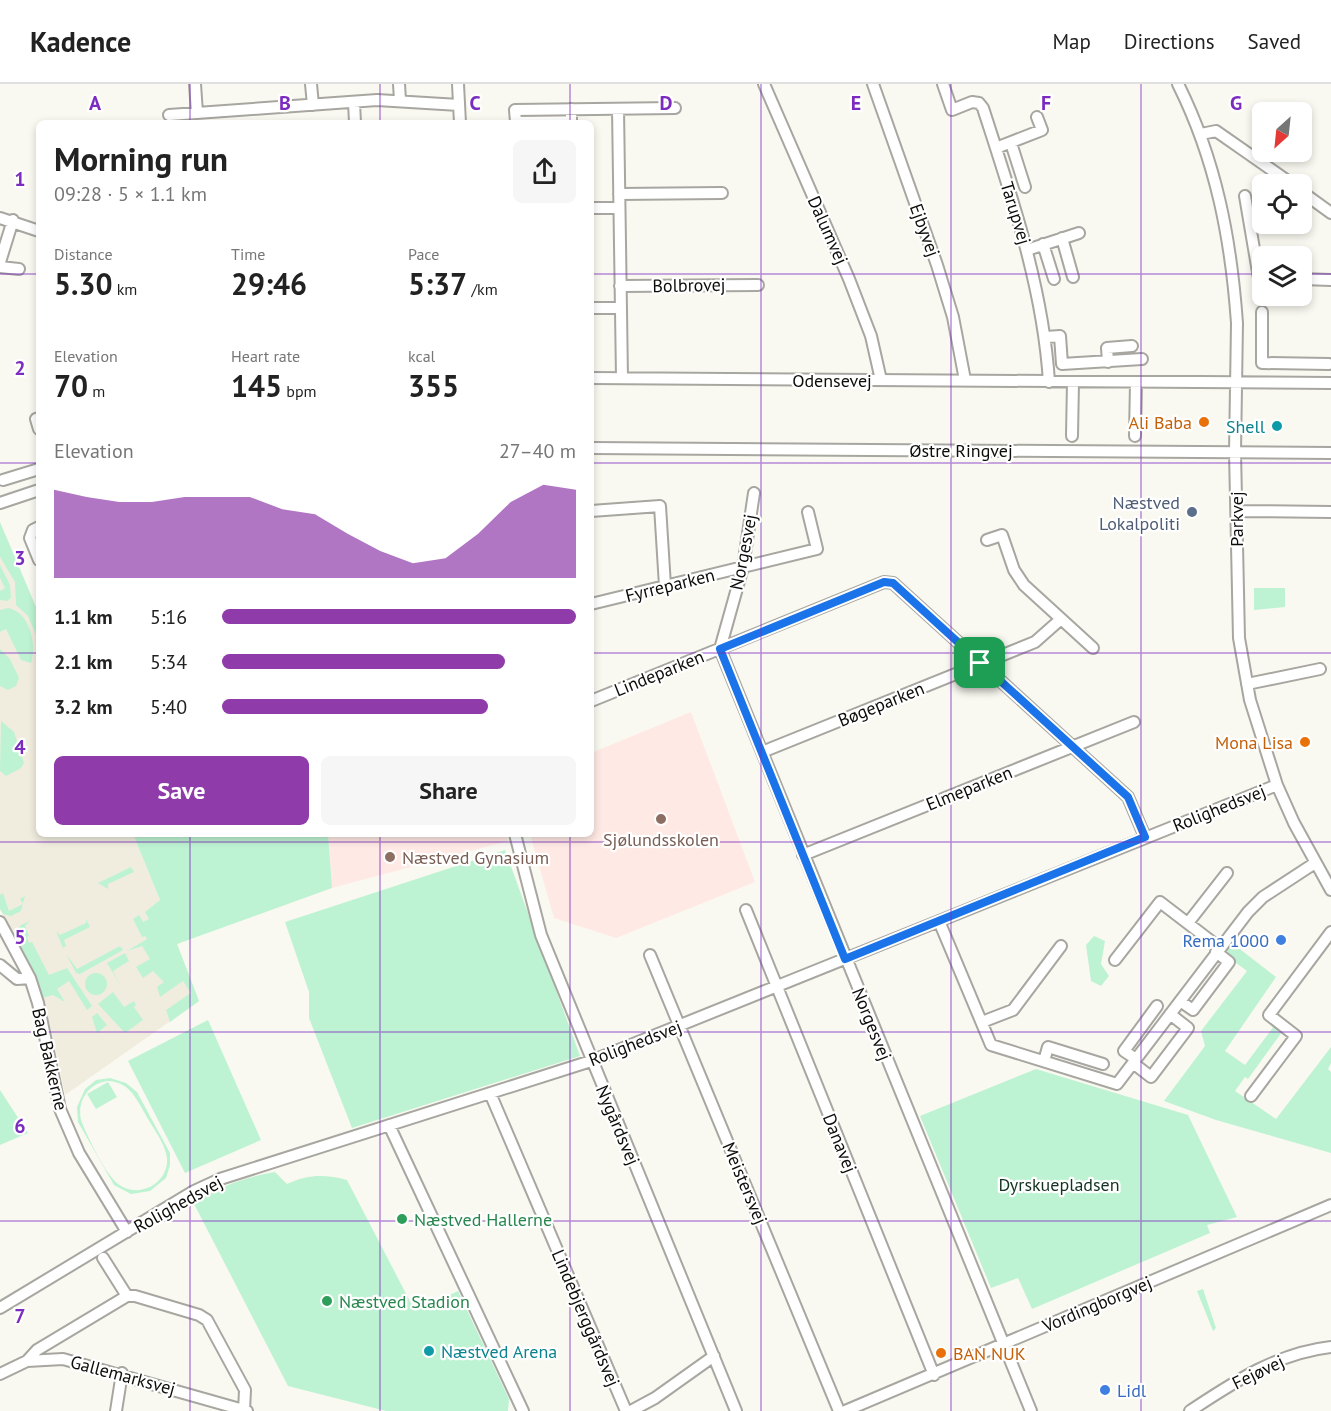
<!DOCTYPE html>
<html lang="en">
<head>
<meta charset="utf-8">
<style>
	body { margin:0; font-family:"PT Sans",sans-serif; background:#f6f6f6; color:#222; height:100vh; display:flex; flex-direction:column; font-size:22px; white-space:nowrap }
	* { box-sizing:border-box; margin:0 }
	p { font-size:20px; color:#767676 }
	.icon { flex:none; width:33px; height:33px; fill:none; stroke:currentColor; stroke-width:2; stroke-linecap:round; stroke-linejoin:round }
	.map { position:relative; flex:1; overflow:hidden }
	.details { position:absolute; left:36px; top:36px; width:558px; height:717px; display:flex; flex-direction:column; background:#fff; border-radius:9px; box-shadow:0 3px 9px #0003 }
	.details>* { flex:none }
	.needle { width:39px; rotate:207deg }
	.controls { position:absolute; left:1252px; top:18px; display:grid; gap:12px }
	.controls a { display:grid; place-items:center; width:60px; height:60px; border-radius:9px; background:#fff; box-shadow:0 3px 9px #0003; font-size:30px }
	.pin { position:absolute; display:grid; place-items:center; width:51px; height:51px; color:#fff; margin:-26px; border-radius:12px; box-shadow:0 3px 9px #0006 }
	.round { display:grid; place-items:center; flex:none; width:63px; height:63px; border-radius:9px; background:#f6f6f6 }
	.head { display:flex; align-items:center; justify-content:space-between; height:102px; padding:0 18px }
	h1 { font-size:33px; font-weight:600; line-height:45px }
	.metrics { display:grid; grid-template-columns:repeat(3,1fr); gap:9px; height:102px; padding:6px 18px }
	.metrics div { display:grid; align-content:center }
	.metrics b { font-size:30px; font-weight:600 }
	.metrics small { font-size:16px; font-weight:400 }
	.metrics p { font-size:16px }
	.chart { height:168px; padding:12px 18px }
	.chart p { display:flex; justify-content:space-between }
	.chart svg { width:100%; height:108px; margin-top:6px; fill:#8f3caa; opacity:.7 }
	.cta { display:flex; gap:12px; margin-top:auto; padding:12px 18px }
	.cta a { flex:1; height:69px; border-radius:9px; background:#8f3caa; color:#fff; font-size:24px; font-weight:600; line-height:69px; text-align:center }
	.cta a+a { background:#f6f6f6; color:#222 }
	ul { padding:0 18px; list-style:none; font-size:20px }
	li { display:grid; grid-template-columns:96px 72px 1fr; align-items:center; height:45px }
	li i { height:15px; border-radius:8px; background:#8f3caa }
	header { display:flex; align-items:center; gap:36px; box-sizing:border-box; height:84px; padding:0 30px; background:#fff; border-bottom:2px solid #e0e0e0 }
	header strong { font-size:28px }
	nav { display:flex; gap:33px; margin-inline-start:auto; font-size:21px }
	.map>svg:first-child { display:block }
	.built { fill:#f0eddf }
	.education { fill:#fee9e4 }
	.green { fill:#bdf3d2; fill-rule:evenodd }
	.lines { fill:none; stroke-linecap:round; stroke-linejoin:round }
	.minor-casing { stroke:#a8a6a0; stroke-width:14 }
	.minor { stroke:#fff; stroke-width:10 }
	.route-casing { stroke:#fff; stroke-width:12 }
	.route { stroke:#1a73e8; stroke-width:8 }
	.grid { fill:none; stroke:#7b2cbf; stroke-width:1.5; stroke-opacity:0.55 }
	.food-dot { fill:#e8710a; stroke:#fff; stroke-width:2 }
	.culture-dot { fill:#0f9aa8; stroke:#fff; stroke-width:2 }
	.service-dot { fill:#5c6f8a; stroke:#fff; stroke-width:2 }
	.education-dot { fill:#8d6e63; stroke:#fff; stroke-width:2 }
	.shop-dot { fill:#3f7fe0; stroke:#fff; stroke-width:2 }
	.leisure-dot { fill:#2e9e5b; stroke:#fff; stroke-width:2 }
	.labels { text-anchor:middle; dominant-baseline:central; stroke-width:4.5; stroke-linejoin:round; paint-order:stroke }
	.street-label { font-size:18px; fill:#0c0c0a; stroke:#fff }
	.food-label { font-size:18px; fill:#c56008; stroke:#fff; text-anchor:end }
	.culture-label { font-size:18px; fill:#0d838f; stroke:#fff; text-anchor:end }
	.service-label { font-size:18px; fill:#4e5e75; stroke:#fff; text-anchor:end }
	.education-label { font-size:18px; fill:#785e54; stroke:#fff }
	.shop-label { font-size:18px; fill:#366cbe; stroke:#fff; text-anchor:end }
	.park-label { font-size:18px; fill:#133322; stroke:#fff }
	.leisure-label { font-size:18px; fill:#27864d; stroke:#fff; text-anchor:start }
	.grid-label { font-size:20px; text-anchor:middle; font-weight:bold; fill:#7b2cbf; stroke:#fff; stroke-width:4.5; stroke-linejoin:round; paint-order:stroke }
</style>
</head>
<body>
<header>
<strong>Kadence</strong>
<nav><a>Map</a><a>Directions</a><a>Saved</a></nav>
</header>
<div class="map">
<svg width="1331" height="1327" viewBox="0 0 1331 1327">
	<rect width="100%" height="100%" fill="#faf9f1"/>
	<!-- built -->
	<path class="built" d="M 0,447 L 39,530 L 39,750 L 133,750 L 160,816 L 183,857 L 177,861 L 199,917 L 65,1011 L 50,940 L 32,886 L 0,825 Z"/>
	<!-- education -->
	<path class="education" d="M 691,628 L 755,798 L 616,854 L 554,834 L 530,750 L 591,750 L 591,669 Z
		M 328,750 L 506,750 L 508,757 L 332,804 Z"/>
	<!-- green -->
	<path class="green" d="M 0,438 L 39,530 L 39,558 L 28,532 L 16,521 L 15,498 L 0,473 Z
		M 0,481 L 10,501 L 11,514 L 7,517 L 0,516 L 0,507 L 5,504 L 0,494 Z
		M 1254,504 L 1285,504 L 1285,523 L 1254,526 Z
		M 8,524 C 30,528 37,560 31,579 L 21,576 L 6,545 L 0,548 L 0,526 Z
		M 0,565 L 10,575 L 19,594 L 16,602 L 8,606 L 0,602 Z
		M 1,637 L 14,648 L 24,679 L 21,684 L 6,692 L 0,687 Z
		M 133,750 L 328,750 L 332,804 L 177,860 L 199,917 L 170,938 L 166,926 L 191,909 L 183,897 L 160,913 L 157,903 L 164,898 L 153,887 L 143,894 L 136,883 L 150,875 L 142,862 L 127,867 L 147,855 L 145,852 L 142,853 L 133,835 L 139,831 L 143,838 L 149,835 L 145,828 L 160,816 Z
		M 505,766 L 580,972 L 352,1044 L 309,934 L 309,908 L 285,838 Z
		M 131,783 L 134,788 L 108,800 L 108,805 L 98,799 Z
		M 3,809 L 9,827 L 23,820 L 20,815 L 25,812 L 21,827 L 11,832 L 3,830 L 0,825 L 0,811 Z
		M 86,835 L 90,843 L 64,856 L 66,862 L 63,864 L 56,847 L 60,851 L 86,839 Z
		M 30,837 L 25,842 L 29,852 L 27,853 L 29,859 L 32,858 L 49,891 L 67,884 L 92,922 L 87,926 L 69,897 L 57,905 L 65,918 L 53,911 L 42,914 L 32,886 L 13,850 L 21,841 Z
		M 1094,852 L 1105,857 L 1101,880 L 1109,892 L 1101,902 L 1091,897 L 1086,861 Z
		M 1232,859 L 1276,893 L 1225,967 L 1245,981 L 1274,942 L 1282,948 L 1248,995 L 1245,993 L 1235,1007 L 1276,1035 L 1331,963 L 1331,979 L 1328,985 L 1331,988 L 1331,1069 L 1216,1036 L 1164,1017 L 1205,962 L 1201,947 L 1247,887 L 1224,870 Z
		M 120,862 L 123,866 L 80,890 L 76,889 L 66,870 L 77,885 Z
		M 125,869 L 129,877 L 113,887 L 121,902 L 107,879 Z
		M85 900a11 11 0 1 1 22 0a11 11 0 1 1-22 0Z
		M 113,908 L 124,923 L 134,917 L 136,921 L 134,923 L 143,936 L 125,949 L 98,920 Z
		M 97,929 L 107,941 L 97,949 L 92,933 Z
		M 208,936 L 261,1056 L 185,1089 L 128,977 Z
		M 1036,985 L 1188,1031 L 1237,1133 L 1207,1141 L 1210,1149 L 1032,1225 L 1018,1194 L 991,1204 L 920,1032 Z
		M 110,994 L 126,999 L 137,1008 L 170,1069 L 170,1081 L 166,1094 L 150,1107 L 131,1110 L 114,1101 L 78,1038 L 77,1023 L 85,1005 L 96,996 ZM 108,997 C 128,998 135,1012 144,1028 C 151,1042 165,1058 167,1074 C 169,1099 139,1116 118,1100 C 106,1091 87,1052 81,1036 C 77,1018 88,999 108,997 Z
		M 108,998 L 117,1013 L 96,1025 L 87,1010 Z
		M 0,1006 L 28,1049 L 0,1061 Z
		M 275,1088 L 287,1100 C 307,1090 326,1090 347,1096 L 415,1227 L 458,1207 L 509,1315 L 508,1327 L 386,1327 L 288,1302 L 193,1118 C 220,1103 245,1093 275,1088 Z
		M 1203,1205 L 1216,1244 L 1213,1247 L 1197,1207 Z"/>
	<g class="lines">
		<!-- minor casing -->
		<g class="minor-casing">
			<path id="minor" d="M 195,0 L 197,29
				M 311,0 L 313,21
				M 399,0 L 400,16
				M 458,0 L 460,39
				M 764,0 L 849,195 L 871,252 L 881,296
				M 873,0 L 937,181 L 953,233 L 965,296
				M 943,0 L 952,26 L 972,18 L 979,19 L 983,24 C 1012,114 1043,203 1049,298
				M 1178,0 C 1216,76 1231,155 1237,239 L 1235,368 L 1239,554 L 1250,616 L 1277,701 L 1294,739 L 1331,806
				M 354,18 L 355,39
				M 571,25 L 571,38 L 516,38 L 515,26 L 675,24
				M 618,25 L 622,294
				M 169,31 L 377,16 L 459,21
				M 1201,50 L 1216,47 L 1292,100
				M 1011,59 L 1025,103
				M 996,64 L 1042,46 L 1037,33
				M 1302,108 L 1331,129
				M 619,110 L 722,109
				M 1245,112 L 1259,194 L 1263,195
				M 591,124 L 619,124
				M 0,134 L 39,147
				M 1062,154 L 1073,193
				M 1043,160 L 1054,195
				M 1027,166 L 1079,149
				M 0,178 L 13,136
				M 0,183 L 19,185
				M 1302,195 L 1331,196
				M 620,202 L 758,201
				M 591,224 L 621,224
				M 1262,228 L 1262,279 L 1329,280
				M 1046,253 L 1060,252 L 1062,280 L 1142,275
				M 1108,278 L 1107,264 L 1132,262
				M 591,294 L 1331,299
				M 39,334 L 36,335 L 39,345
				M 1072,352 L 1073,298
				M 1135,352 L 1136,298
				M 591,364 L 1331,369
				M 3,396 L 39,385
				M 754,409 L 743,483 L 720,565 L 1031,1327
				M 0,419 L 39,406
				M 591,427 L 660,422 L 665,502
				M 1237,427 L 1331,428
				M 39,443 L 33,446 L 30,454 L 39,476
				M 987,456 L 1002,451 L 1014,486 L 1024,501 L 1093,564
				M 591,520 L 817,465 L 808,428
				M 1247,600 L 1320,585
				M 591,617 L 884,498 L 893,499 L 1128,713 L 1145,753
				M 762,668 L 1035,558 L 1061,535
				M 515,750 L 541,851 L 736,1327
				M 803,771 L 1134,638
				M 746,826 L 934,1291
				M 939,837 L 991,961 L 1117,1000 L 1248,828 L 1263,813 L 1315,779
				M 0,838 L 30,894 L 38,919 L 60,1025 L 79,1069 L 127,1148
				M 1188,839 L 1227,789
				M 650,871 L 839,1327
				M 1115,876 L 1160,818 L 1220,864
				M 0,881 L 17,895 L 30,894
				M 1180,917 L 1193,926 L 1229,878 L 1216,868
				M 982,938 L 1013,926 L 1061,862
				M 1136,975 L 1124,967 L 1157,922
				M 1044,977 L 1048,963 L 1103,980
				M 1133,979 L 1151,993 L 1188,944 L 1170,930
				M 490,1009 L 626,1327
				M 1251,1012 L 1296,952 L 1269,931 L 1331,848
				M 389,1041 L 523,1327
				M 103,1174 L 127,1212
				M 0,1224 L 194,1107 L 220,1095 L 591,977 L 1277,701
				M 27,1277 L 37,1266 L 127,1212 L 135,1212 L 199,1231 L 207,1236 L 245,1306 L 244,1327
				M 0,1290 L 27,1277 L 63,1275 L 247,1327
				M 116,1327 L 122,1289
				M 631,1327 L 655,1314 L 714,1272
				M 845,1327 L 1331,1121
				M 1190,1327 C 1234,1298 1277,1269 1331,1263"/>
		</g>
		<!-- minor -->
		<use href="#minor" class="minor"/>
	</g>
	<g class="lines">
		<!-- route casing -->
		<g class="route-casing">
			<path id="route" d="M 884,498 L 893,499 L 1128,713 L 1145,753 L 845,875 L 720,565 Z"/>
		</g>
		<!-- route -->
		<use href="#route" class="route"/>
	</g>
	<!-- grid -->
	<path class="grid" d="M 190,0 L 190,39M 380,0 L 380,39M 570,0 L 570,39M 761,0 L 761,1327M 951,0 L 951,1327M 1141,0 L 1141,1327M 0,190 L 39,190M 591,190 L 1263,190M 1302,190 L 1331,190M 0,379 L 39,379M 591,379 L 1331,379M 0,569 L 39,569M 591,569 L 1331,569M 190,750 L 190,1327M 380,750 L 380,1327M 570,750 L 570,1327M 0,758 L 1331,758M 0,948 L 1331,948M 0,1137 L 1331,1137"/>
	<!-- markers -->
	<g class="food-dot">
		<circle cx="1204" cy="338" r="6"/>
		<circle cx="1305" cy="658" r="6"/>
		<circle cx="941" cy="1269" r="6"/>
	</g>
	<g class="culture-dot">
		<circle cx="1277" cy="342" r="6"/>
		<circle cx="429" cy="1267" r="6"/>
	</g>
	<circle class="service-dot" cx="1192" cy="428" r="6"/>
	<g class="education-dot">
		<circle cx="661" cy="735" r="6"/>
		<circle cx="390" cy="773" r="6"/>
	</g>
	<g class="shop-dot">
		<circle cx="1281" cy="856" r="6"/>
		<circle cx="1105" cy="1306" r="6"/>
	</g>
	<g class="leisure-dot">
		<circle cx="402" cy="1135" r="6"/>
		<circle cx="327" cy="1217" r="6"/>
	</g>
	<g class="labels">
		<!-- street labels -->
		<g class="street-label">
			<text transform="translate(1016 129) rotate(73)">Tarupvej</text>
			<text transform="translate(828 146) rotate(66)">Dalumvej</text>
			<text transform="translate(925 146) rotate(70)">Ejbyvej</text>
			<text transform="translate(689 201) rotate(-1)">Bolbrovej</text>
			<text x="832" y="296">Odensevej</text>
			<text x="961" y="366">Østre Ringvej</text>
			<text transform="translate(1236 435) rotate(-90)">Parkvej</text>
			<text transform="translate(743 468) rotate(-79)">Norgesvej</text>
			<text transform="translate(670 501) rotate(-14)">Fyrreparken</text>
			<text transform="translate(659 589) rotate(-22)">Lindeparken</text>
			<text transform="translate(881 620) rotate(-22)">Bøgeparken</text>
			<text transform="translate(969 704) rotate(-22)">Elmeparken</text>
			<text transform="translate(1219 724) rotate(-22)">Rolighedsvej</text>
			<text transform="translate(872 940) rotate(68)">Norgesvej</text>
			<text transform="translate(635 959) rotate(-21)">Rolighedsvej</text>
			<text transform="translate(50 975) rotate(77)">Bag Bakkerne</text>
			<text transform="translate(618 1041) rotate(67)">Nygårdsvej</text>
			<text transform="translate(840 1059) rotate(68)">Danavej</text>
			<text transform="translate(745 1099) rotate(67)">Meistersvej</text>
			<text transform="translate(178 1120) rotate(-29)">Rolighedsvej</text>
			<text transform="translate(1097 1220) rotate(-23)">Vordingborgvej</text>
			<text transform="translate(586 1234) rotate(67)">Lindebjerggårdsvej</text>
			<text transform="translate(1258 1288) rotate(-26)">Fejøvej</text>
			<text transform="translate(123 1291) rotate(15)">Gallemarksvej</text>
		</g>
		<!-- food labels -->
		<g class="food-label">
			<text x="1192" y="338">Ali Baba</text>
			<text x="1293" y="658">Mona Lisa</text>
			<text x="953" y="1269" text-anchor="start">BAN NUK</text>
		</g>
		<!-- culture labels -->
		<g class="culture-label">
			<text x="1265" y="342">Shell</text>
			<text x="441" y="1267" text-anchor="start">Næstved Arena</text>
		</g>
		<!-- service labels -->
		<g class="service-label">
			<text x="1180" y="418">Næstved<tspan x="1180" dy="21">Lokalpoliti</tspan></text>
		</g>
		<!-- education labels -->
		<g class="education-label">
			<text x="661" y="755">Sjølundsskolen</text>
			<text x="402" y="773" text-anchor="start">Næstved Gynasium</text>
		</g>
		<!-- shop labels -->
		<g class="shop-label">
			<text x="1269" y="856">Rema 1000</text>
			<text x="1117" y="1306" text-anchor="start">Lidl</text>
		</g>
		<!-- park labels -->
		<g class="park-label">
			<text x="1059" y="1100">Dyrskuepladsen</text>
		</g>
		<!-- leisure labels -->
		<g class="leisure-label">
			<text x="414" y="1135">Næstved Hallerne</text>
			<text x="339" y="1217">Næstved Stadion</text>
		</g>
	</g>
	<g class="grid-label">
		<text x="95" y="26">A</text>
		<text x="285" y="26">B</text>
		<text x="475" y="26">C</text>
		<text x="666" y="26">D</text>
		<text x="856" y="26">E</text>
		<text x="1046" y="26">F</text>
		<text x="1236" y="26">G</text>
		<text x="20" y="102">1</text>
		<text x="20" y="291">2</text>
		<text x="20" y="481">3</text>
		<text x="20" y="670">4</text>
		<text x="20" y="860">5</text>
		<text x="20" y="1049">6</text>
		<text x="20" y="1239">7</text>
	</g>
</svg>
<div class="controls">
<a><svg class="needle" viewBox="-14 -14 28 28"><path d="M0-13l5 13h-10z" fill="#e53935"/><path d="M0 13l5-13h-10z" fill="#767676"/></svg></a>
<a><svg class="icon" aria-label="locate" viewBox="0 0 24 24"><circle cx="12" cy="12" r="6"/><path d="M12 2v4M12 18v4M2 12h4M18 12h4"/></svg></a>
<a><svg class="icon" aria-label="layers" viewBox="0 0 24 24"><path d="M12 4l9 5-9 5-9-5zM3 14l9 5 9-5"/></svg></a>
</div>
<div class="pin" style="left:980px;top:579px;background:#1e9e55"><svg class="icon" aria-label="arrive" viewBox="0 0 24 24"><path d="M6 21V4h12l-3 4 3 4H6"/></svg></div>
<section class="details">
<div class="head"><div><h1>Morning run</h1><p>09:28 · 5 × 1.1 km</p></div><a class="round"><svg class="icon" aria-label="share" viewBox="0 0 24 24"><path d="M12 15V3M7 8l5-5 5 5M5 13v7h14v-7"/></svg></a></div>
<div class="metrics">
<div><p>Distance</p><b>5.30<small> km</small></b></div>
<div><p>Time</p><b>29:46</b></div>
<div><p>Pace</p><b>5:37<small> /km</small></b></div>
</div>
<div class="metrics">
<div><p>Elevation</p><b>70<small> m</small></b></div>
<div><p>Heart rate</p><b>145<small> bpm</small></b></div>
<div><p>kcal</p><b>355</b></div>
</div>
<div class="chart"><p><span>Elevation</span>27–40 m</p>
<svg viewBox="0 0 160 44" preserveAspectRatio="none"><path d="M0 44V8L10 11L20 13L30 13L40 11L50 11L60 11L70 16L80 18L90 26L100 33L110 38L120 36L130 26L140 13L150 6L160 8V44z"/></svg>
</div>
<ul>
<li><b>1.1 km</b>5:16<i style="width:100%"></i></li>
<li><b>2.1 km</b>5:34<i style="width:80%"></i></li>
<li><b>3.2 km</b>5:40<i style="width:75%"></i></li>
</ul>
<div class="cta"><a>Save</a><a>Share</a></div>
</section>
</div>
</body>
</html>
